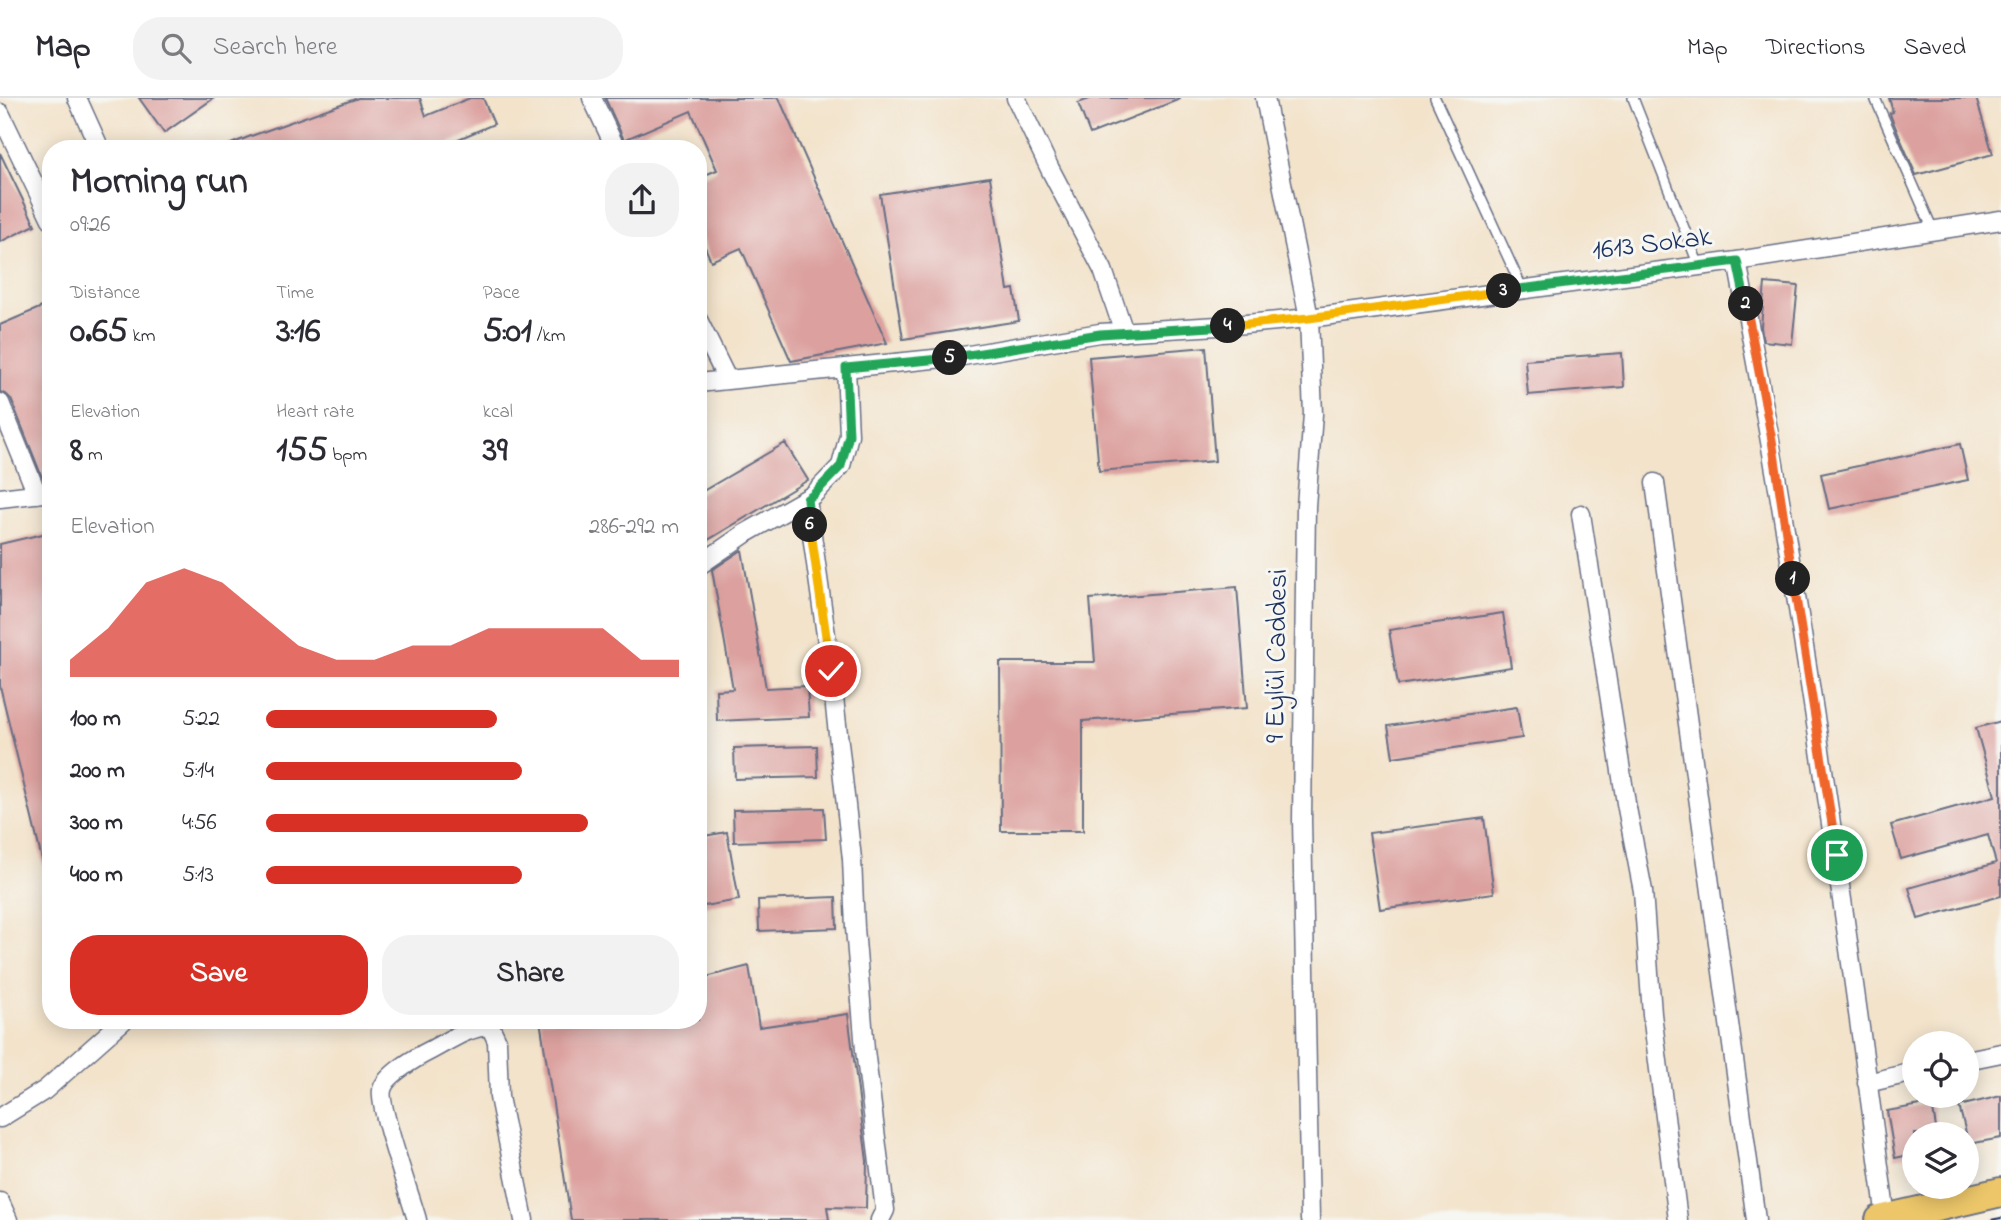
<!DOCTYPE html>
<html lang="en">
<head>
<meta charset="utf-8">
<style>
	body { margin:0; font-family:"Indie Flower",sans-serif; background:#f2f2f3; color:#2b2b33; height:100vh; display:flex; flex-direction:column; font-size:26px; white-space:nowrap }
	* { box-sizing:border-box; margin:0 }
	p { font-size:23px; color:#7c7c81 }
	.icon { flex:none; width:38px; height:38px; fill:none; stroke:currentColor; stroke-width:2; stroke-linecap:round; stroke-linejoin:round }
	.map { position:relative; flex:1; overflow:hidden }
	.details { position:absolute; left:42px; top:42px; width:665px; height:889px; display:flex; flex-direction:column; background:#fff; border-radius:28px; box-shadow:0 4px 18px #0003 }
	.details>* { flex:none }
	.fabs { position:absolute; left:1902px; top:933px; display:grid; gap:14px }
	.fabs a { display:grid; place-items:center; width:77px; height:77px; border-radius:50%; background:#fff; box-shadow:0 4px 18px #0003; font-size:35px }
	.pin { position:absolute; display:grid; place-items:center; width:60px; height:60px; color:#fff; margin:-30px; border:4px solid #fff; border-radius:50%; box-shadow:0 2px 7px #0007 }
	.km { position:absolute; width:35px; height:35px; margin:-18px; border-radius:50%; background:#222; color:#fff; font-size:19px; line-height:35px; text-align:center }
	.round { display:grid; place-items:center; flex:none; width:74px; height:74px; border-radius:28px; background:#f2f2f3 }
	.head { display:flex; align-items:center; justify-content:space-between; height:119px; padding:0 28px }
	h1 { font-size:38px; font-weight:700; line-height:52px }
	.figures { display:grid; grid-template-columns:repeat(3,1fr); gap:10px; height:119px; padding:7px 28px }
	.figures div { display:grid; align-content:center }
	.figures b { font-size:35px; font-weight:700 }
	.figures small { font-size:19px; font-weight:400 }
	.figures p { font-size:19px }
	.chart { height:196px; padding:14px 28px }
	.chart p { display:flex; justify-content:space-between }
	.chart svg { width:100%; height:126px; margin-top:7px; fill:#d93025; opacity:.7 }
	.action { display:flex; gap:14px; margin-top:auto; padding:14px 28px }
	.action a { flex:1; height:80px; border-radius:28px; background:#d93025; color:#fff; font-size:28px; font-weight:700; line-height:80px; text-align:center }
	.action a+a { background:#f2f2f3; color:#2b2b33 }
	ul { padding:0 28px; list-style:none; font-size:23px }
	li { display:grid; grid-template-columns:112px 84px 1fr; align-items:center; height:52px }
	li i { height:18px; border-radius:9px; background:#d93025 }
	header { display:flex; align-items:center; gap:42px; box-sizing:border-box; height:98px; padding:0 35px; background:#fff; border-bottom:2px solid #e1e1e2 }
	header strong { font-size:33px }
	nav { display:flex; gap:38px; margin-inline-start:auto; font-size:24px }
	.search { width:490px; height:63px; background:#f2f2f3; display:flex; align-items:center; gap:18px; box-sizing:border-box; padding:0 24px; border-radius:28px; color:#7c7c81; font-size:26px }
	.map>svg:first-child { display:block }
	.building { fill:#dca19f }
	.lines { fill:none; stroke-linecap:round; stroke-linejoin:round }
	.service-casing { stroke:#676e84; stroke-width:12 }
	.minor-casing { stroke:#676e84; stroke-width:21 }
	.primary-casing { stroke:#676e84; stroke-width:32 }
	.service { stroke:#fff; stroke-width:9 }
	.minor { stroke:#fff; stroke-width:18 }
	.primary { stroke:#ecc669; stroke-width:28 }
	.tram { stroke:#1b2f5e; stroke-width:2 }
	.split-1-casing { stroke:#fff; stroke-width:14 }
	.split-2-casing { stroke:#fff; stroke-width:14 }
	.split-3-casing { stroke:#fff; stroke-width:14 }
	.split-4-casing { stroke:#fff; stroke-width:14 }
	.split-5-casing { stroke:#fff; stroke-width:14 }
	.split-6-casing { stroke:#fff; stroke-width:14 }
	.split-7-casing { stroke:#fff; stroke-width:14 }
	.split-1 { stroke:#f0652b; stroke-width:9 }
	.split-2 { stroke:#f0652b; stroke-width:9 }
	.split-3 { stroke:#22a559; stroke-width:9 }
	.split-4 { stroke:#f5b400; stroke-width:9 }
	.split-5 { stroke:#22a559; stroke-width:9 }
	.split-6 { stroke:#22a559; stroke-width:9 }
	.split-7 { stroke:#f5b400; stroke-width:9 }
	.labels { text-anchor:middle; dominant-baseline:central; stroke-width:6; stroke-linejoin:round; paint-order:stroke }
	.street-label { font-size:28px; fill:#1b2f5e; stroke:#f6f6f2 }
</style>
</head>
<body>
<header>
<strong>Map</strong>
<div class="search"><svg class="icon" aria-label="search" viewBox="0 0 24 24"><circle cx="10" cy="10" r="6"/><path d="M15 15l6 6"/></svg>Search here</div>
<nav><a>Map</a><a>Directions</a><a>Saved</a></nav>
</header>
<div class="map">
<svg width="2001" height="1122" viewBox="0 0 2001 1122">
	<rect width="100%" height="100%" fill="#f6f6f2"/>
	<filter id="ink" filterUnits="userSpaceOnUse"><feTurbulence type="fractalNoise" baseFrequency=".0143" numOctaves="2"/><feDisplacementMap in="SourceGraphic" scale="14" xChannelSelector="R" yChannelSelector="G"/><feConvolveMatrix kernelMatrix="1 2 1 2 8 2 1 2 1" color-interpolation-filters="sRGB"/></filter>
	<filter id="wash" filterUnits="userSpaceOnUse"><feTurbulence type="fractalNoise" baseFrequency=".00686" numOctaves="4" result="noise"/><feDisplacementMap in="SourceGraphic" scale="28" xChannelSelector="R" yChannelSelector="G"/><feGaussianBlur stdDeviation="1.57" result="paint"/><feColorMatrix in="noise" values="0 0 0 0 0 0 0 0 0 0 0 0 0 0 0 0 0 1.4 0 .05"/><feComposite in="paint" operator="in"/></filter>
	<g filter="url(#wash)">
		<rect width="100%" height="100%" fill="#f3e3cb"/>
		<g id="blocks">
			<!-- building -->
			<path class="building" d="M 139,0 L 214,0 L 164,35 Z
				M 358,0 L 420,0 L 426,18 L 470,0 L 483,0 L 494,26 L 435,51 L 226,51 L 226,48 L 251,38 Z
				M 605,0 L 779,0 L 887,245 L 791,263 L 741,150 L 711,163 L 698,133 L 698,80 L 717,72 L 691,13 L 624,42 Z
				M 1092,0 L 1180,0 L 1180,1 L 1090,36 L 1078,5 Z
				M 1889,0 L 1976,0 L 1993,56 L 1916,77 L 1891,19 L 1890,15 L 1893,14 Z
				M 0,55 L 35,127 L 0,144 Z
				M 990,79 L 1008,192 L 1014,191 L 1019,223 L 903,241 L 880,96 Z
				M 1765,185 L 1798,188 L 1792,246 L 1763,243 L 1761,229 Z
				M 51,205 L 51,375 L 42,379 L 11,301 L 6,296 L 0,294 L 0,227 Z
				M 1206,249 L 1215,363 L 1099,373 L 1089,259 Z
				M 1622,255 L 1624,289 L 1528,297 L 1525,262 Z
				M 785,345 L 808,382 L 698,448 L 698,396 Z
				M 1960,346 L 1968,382 L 1829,411 L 1821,376 Z
				M 51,434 L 51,774 L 45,774 L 0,588 L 0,446 Z
				M 742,452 L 766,590 L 807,588 L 809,619 L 717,623 L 716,592 L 733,591 L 712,472 Z
				M 1237,489 L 1247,610 L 1083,623 L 1083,733 L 1001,733 L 1000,564 L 1095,564 L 1090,501 Z
				M 1503,515 L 1511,569 L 1398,587 L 1389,532 Z
				M 1517,609 L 1522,640 L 1393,659 L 1388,628 Z
				M 2001,623 L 2001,798 L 1918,821 L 1909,790 L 1996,765 L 1988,737 L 1901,761 L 1891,727 L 1995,698 L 1976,630 Z
				M 817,648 L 818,679 L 735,681 L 734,650 Z
				M 824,710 L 826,741 L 734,744 L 733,712 Z
				M 1484,720 L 1494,795 L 1380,811 L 1369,735 Z
				M 727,734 L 739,802 L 698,809 L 698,739 Z
				M 836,799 L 837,830 L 759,833 L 758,802 Z
				M 749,868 L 759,929 L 848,916 L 867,1063 L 866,1110 L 827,1109 L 829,1122 L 571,1122 L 540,922 L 698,922 L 698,881 Z
				M 2001,998 L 2001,1040 L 1969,1046 L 1959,1008 Z
				M 1932,1005 L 1937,1036 L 1914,1036 L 1914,1056 L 1895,1060 L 1887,1013 Z"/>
		</g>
	</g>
	<g filter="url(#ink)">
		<use href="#blocks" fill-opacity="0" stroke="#676e84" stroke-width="2"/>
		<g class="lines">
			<!-- service casing -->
			<g class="service-casing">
				<path id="service" d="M 1435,0 L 1522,190
					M 1633,0 L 1699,168
					M 1875,0 L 1933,132"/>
			</g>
			<!-- minor casing -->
			<g class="minor-casing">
				<path id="minor" d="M 77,0 L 100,51
					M 592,0 L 616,51
					M 1016,0 L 1050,71 L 1103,172 L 1124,234
					M 1265,0 L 1309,220 L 1313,316 L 1306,408 L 1302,722 L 1310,1122
					M 0,15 L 51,121
					M 1737,163 C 1798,480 1843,800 1886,1120
					M 698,222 L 727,281
					M 698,285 L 963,258 L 1100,235 L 1235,227 L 1309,220 L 1737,163 L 2001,122
					M 0,305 L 37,396
					M 1655,385 L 1756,1122
					M 0,400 L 51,394
					M 807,401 L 831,573 L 852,761 L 855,830 L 865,952 L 885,1112 L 880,1122
					M 1581,416 L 1626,705 L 1643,793 L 1652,916 L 1678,1122
					M 698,468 L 746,435 L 813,397 L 841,368 L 849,337 L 846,270
					M 1967,962 L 2001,955
					M 1867,985 L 1914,974
					M 0,1020 L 45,992 L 124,922
					M 0,1104 L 8,1122
					M 417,1122 C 411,1100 378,1008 382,992 C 385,977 417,959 431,952 C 450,942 468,929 490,928 L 497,943 L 499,999 L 524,1122"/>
			</g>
			<!-- primary casing -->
			<g class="primary-casing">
				<path id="primary" d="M 1880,1122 L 2001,1094"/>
			</g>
			<!-- service -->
			<use href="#service" class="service"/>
			<!-- minor -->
			<use href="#minor" class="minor"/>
			<!-- primary -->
			<use href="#primary" class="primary"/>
			<!-- tram -->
			<path class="tram" d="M 1991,1122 L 2001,1120"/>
		</g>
	</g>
	<g class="lines" filter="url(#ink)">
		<!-- split-1 casing -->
		<g class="split-1-casing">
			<path id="split-1" d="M 1793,481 L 1837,757"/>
		</g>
		<!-- split-2 casing -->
		<g class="split-2-casing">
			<path id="split-2" d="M 1746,206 L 1772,342 L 1793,481"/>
		</g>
		<!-- split-3 casing -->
		<g class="split-3-casing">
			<path id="split-3" d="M 1504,193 L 1737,163 L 1746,206"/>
		</g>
		<!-- split-4 casing -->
		<g class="split-4-casing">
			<path id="split-4" d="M 1228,228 L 1309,220 L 1504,193"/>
		</g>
		<!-- split-5 casing -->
		<g class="split-5-casing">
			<path id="split-5" d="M 950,260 L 1100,236 L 1228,228"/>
		</g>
		<!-- split-6 casing -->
		<g class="split-6-casing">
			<path id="split-6" d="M 810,427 L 807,401 L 813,397 L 841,368 L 849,337 L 846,270 L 950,260"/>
		</g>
		<!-- split-7 casing -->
		<g class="split-7-casing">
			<path id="split-7" d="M 810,427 L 831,573"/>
		</g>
		<!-- split-1 -->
		<use href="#split-1" class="split-1"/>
		<!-- split-2 -->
		<use href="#split-2" class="split-2"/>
		<!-- split-3 -->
		<use href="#split-3" class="split-3"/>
		<!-- split-4 -->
		<use href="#split-4" class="split-4"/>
		<!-- split-5 -->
		<use href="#split-5" class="split-5"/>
		<!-- split-6 -->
		<use href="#split-6" class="split-6"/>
		<!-- split-7 -->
		<use href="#split-7" class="split-7"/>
	</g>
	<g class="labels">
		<!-- street labels -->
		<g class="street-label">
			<text transform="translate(1652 147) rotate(-7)">1613 Sokak</text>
			<text transform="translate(1278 558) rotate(-89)">9 Eylül Caddesi</text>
		</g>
	</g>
</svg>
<div class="fabs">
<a><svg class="icon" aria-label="locate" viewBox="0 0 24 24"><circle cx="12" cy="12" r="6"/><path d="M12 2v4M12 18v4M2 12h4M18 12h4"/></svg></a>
<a><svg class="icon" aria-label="layers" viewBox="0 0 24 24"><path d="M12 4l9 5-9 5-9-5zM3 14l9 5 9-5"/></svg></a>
</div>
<div class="pin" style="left:1837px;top:757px;background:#1e9e55"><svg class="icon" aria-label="arrive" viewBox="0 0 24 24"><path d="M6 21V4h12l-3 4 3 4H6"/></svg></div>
<div class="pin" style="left:831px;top:573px;background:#d93025"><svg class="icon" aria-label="check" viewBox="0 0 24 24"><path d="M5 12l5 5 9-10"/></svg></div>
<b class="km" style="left:1793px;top:481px">1</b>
<b class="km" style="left:1746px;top:206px">2</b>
<b class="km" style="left:1504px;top:193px">3</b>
<b class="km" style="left:1228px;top:228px">4</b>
<b class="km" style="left:950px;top:260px">5</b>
<b class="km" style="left:810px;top:427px">6</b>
<section class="details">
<div class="head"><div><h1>Morning run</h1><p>09:26</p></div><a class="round"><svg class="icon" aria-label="share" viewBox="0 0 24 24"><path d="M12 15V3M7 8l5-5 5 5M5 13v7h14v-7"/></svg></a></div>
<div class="figures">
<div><p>Distance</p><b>0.65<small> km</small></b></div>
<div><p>Time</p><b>3:16</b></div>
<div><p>Pace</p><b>5:01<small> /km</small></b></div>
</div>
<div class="figures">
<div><p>Elevation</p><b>8<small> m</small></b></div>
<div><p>Heart rate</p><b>155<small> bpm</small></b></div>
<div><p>kcal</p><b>39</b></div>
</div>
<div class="chart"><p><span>Elevation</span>286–292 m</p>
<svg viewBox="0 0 160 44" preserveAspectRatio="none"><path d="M0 44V38L10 27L20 11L30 6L40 11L50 22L60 33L70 38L80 38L90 33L100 33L110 27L120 27L130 27L140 27L150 38L160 38V44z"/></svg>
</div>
<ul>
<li><b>100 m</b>5:22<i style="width:56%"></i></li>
<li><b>200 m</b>5:14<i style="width:62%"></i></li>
<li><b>300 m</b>4:56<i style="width:78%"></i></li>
<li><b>400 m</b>5:13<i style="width:62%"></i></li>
</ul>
<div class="action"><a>Save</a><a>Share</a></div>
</section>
</div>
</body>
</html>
